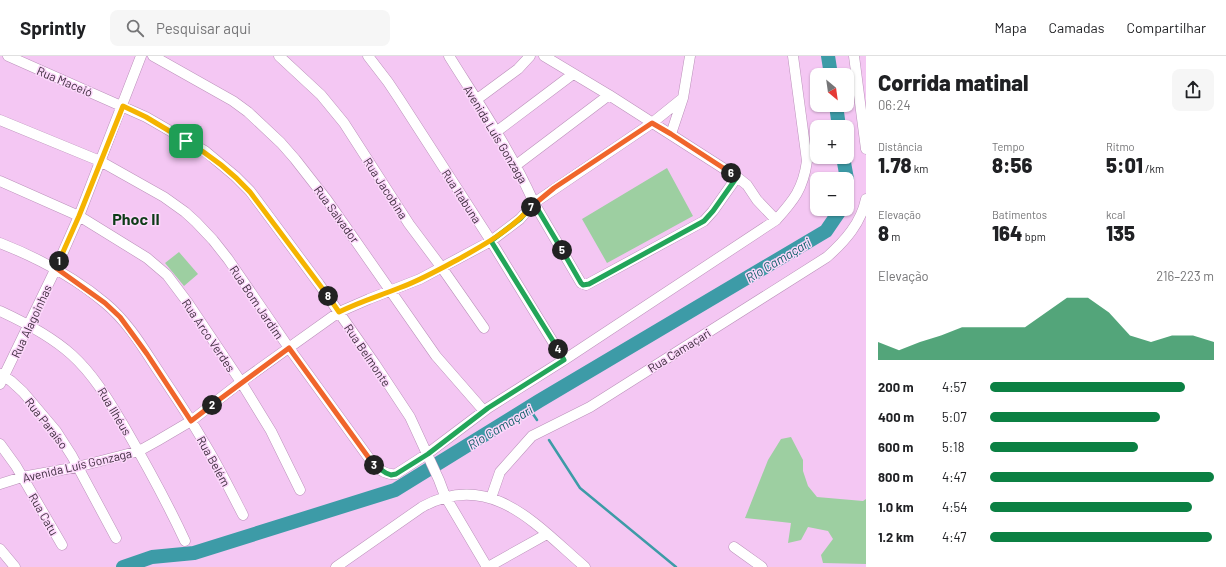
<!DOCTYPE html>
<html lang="pt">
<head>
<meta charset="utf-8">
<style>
	body { margin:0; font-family:Barlow,sans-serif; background:#f6f6f6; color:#202124; height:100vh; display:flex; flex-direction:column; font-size:15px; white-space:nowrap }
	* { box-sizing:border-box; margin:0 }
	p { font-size:13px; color:#757577 }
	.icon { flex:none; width:22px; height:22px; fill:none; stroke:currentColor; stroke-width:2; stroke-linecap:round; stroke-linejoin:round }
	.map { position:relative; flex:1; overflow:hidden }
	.sheet { display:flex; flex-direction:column; background:#fff; width:360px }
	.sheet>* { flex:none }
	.needle { width:26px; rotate:151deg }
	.fabs { position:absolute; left:810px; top:12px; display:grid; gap:8px }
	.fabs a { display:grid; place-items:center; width:44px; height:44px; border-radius:8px; background:#fff; box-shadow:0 1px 3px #0004; font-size:20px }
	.pin { position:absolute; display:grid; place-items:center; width:34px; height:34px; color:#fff; margin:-17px; border-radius:8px; box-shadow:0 2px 6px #0006 }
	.km { position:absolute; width:20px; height:20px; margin:-10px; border-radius:50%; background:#222; color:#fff; font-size:11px; line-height:20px; text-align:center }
	.round { display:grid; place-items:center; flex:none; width:42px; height:42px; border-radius:8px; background:#f6f6f6 }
	.overview { display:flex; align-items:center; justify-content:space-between; height:68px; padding:0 12px }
	h1 { font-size:22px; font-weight:800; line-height:30px }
	.metrics { display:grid; grid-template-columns:repeat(3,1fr); gap:6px; height:68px; padding:4px 12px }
	.metrics div { display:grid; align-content:center }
	.metrics b { font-size:20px; font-weight:800 }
	.metrics small { font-size:11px; font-weight:400 }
	.metrics p { font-size:11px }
	.chart { height:112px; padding:8px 12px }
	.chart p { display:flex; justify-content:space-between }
	.chart svg { width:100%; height:72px; margin-top:4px; fill:#0b8043; opacity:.7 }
	ul { padding:0 12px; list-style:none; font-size:13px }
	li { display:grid; grid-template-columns:64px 48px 1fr; align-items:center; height:30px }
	li i { height:10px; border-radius:5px; background:#0b8043 }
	header { display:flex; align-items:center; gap:24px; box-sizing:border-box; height:56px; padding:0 20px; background:#fff; border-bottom:1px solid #e0e0e0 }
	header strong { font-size:19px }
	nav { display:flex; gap:22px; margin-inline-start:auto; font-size:14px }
	.search { width:280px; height:36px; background:#f6f6f6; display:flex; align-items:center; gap:10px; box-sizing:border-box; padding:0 14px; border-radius:8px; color:#757577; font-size:15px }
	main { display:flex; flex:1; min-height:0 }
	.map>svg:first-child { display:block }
	.green { fill:#9dcfa1 }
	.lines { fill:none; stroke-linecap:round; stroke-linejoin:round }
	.stream { stroke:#3d9ba7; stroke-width:2.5 }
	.river { stroke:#3d9ba7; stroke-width:14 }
	.minor-casing { stroke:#bb91ba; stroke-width:11 }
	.minor { stroke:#fff; stroke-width:10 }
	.split-1-casing { stroke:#fff; stroke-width:8 }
	.split-2-casing { stroke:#fff; stroke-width:8 }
	.split-3-casing { stroke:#fff; stroke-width:8 }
	.split-4-casing { stroke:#fff; stroke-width:8 }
	.split-5-casing { stroke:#fff; stroke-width:8 }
	.split-6-casing { stroke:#fff; stroke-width:8 }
	.split-7-casing { stroke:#fff; stroke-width:8 }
	.split-8-casing { stroke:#fff; stroke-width:8 }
	.split-9-casing { stroke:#fff; stroke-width:8 }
	.split-1 { stroke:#f5b400; stroke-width:5 }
	.split-2 { stroke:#f0652b; stroke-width:5 }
	.split-3 { stroke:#f0652b; stroke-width:5 }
	.split-4 { stroke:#22a559; stroke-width:5 }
	.split-5 { stroke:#22a559; stroke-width:5 }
	.split-6 { stroke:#22a559; stroke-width:5 }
	.split-7 { stroke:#f0652b; stroke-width:5 }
	.split-8 { stroke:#f5b400; stroke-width:5 }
	.split-9 { stroke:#f5b400; stroke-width:5 }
	.labels { text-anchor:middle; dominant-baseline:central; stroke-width:3; stroke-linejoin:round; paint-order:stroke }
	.street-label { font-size:12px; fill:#3f2e3f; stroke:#fcd8fb }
	.water-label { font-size:13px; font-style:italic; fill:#105f68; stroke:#fcd8fb }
	.district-label { font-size:16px; font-weight:bold; fill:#0c3b16; stroke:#fcd8fb }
</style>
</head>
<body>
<header>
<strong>Sprintly</strong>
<div class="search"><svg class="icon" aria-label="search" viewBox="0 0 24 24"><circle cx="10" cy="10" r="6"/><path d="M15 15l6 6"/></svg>Pesquisar aqui</div>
<nav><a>Mapa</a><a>Camadas</a><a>Compartilhar</a></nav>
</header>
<main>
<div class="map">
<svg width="866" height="511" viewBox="0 0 866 511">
	<rect width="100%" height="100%" fill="#f4c7f3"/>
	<!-- green -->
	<path class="green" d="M 667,112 L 693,160 L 607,207 L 582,163 Z
		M 179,196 L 198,218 L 184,230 L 165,207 Z
		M 791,381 L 803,404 L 803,415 L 808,430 L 817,441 L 863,445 L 866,443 L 866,508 L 823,507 L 821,499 L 833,483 L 828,475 L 808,471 L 801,484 L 788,487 L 791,467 L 745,462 L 768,404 L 781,383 Z"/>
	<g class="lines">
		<!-- stream -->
		<path class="stream" d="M 529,352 L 537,364
			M 549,384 L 580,432 L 676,511"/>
		<!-- river -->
		<path class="river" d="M 828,0 L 831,19
			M 836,49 L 839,71
			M 843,101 L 847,123
			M 123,511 L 152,501 L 194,497 L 395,434 L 539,345 L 826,175 L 841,153"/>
		<!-- minor casing -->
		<g class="minor-casing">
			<path id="minor" d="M 8,0 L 146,61 L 205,95 L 235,120 L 250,135 L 319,228 L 375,308 L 410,361 L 439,424 L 445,440 L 487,511
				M 153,0 L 233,45 L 248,56 L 281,87 L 295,103 L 327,144 L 436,300 L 484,355
				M 279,0 L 321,39 L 344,67 L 409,168 L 442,212 L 484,272
				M 368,0 L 388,26 L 400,44 L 491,185 L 564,304
				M 544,0 L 609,39 L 737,121 L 747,129 L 757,144 L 776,164
				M 690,0 L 683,42 L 652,67 L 534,147 L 581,227 L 586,229 L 704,165 L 713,155 L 737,121
				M 854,0 L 866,93
				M 476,44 L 518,13 L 530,0
				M 0,64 L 100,105 L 164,141 L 185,156 L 196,166 L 213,184 L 228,203 L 289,292 L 374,409 C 381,415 387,419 396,418 L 427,398 L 488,352 L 564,304 L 776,164 C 794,144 803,133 807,105 L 793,0
				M 496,76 L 573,18
				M 671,78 L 683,42
				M 515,110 L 609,39
				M 0,125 L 79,160 L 147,202 L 167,219 L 188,247 L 241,326 L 271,375 L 300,434
				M 0,187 C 38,202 73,220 105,247 C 127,265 142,290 157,313 C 173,337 189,360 203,385 C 218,409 230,434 243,459
				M 0,255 C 26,267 51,280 72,299 C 94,319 109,345 124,370 C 146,408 167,446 185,485
				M 0,318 L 11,325 L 23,336 L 56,375 L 72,400 L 116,482
				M 0,328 L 56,212 L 79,160 L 141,0
				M 0,388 L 16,410 L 62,489
				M 0,428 L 22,421 L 77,411 L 120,400 L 139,395 L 157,385 L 191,365 L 241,326 L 339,256 L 369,243 L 420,223 L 491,185 L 520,163 L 534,147 C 511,95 479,48 449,0
				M 491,442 L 500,416 L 532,380 L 590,351 L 827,201 C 845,185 861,167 866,143
				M 734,491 L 762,511
				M 0,493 L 15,511
				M 336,511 L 422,451 C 491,413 537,470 585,511
				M 488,511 L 547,478"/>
		</g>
		<!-- minor -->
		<use href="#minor" class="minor"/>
	</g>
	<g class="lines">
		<!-- split-1 casing -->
		<g class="split-1-casing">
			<path id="split-1" d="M 59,205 L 79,160 L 123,50 L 146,61 L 186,85"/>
		</g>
		<!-- split-2 casing -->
		<g class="split-2-casing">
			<path id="split-2" d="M 59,205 L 56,212 L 105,247 L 120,261 L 147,298 L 191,365 L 212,349"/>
		</g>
		<!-- split-3 casing -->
		<g class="split-3-casing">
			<path id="split-3" d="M 212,349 L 289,292 L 374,409"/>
		</g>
		<!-- split-4 casing -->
		<g class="split-4-casing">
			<path id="split-4" d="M 374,409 L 386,417 L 391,419 L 396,418 L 428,398 L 488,352 L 564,304 L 558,293"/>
		</g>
		<!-- split-5 casing -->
		<g class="split-5-casing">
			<path id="split-5" d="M 558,293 L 491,185 L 520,163 L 534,147 L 562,194"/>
		</g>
		<!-- split-6 casing -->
		<g class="split-6-casing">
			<path id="split-6" d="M 562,194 L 581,227 L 583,229 L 589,228 L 704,165 L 713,155 L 737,121 L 731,117"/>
		</g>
		<!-- split-7 casing -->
		<g class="split-7-casing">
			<path id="split-7" d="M 531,151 L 554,132 L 652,67 L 671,78 L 731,117"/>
		</g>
		<!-- split-8 casing -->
		<g class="split-8-casing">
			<path id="split-8" d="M 328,240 L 339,256 C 359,246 379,240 399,232 C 419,225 438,214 457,204 C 484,189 511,174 531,151"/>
		</g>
		<!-- split-9 casing -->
		<g class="split-9-casing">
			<path id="split-9" d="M 186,85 C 210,99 231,115 250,136 L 328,240"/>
		</g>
		<!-- split-1 -->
		<use href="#split-1" class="split-1"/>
		<!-- split-2 -->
		<use href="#split-2" class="split-2"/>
		<!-- split-3 -->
		<use href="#split-3" class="split-3"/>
		<!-- split-4 -->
		<use href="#split-4" class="split-4"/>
		<!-- split-5 -->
		<use href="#split-5" class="split-5"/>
		<!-- split-6 -->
		<use href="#split-6" class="split-6"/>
		<!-- split-7 -->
		<use href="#split-7" class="split-7"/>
		<!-- split-8 -->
		<use href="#split-8" class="split-8"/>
		<!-- split-9 -->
		<use href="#split-9" class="split-9"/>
	</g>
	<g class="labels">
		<!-- street labels -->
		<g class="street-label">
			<text transform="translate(65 25) rotate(23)">Rua Maceió</text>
			<text transform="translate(496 78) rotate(59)">Avenida Luís Gonzaga</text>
			<text transform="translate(386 132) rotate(57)">Rua Jacobina</text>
			<text transform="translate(462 140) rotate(57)">Rua Itabuna</text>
			<text transform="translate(337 158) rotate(54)">Rua Salvador</text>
			<text transform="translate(257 246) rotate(56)">Rua Bom Jardim</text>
			<text transform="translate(31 265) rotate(-65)">Rua Alagoinhas</text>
			<text transform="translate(209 279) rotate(56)">Rua Arco Verdes</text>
			<text transform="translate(679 294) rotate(-32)">Rua Camaçari</text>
			<text transform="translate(368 299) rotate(56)">Rua Belmonte</text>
			<text transform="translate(115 355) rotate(59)">Rua Ilhéus</text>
			<text transform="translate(47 367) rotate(52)">Rua Paraíso</text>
			<text transform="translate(214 405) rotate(61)">Rua Belém</text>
			<text transform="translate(77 409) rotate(-13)">Avenida Luís Gonzaga</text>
			<text transform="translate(44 458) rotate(60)">Rua Catu</text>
		</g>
		<!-- water labels -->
		<g class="water-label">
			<text transform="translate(778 204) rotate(-31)">Rio Camaçari</text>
			<text transform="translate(500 371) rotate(-31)">Rio Camaçari</text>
		</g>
		<!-- district labels -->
		<g class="district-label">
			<text x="136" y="162">Phoc II</text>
		</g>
	</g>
</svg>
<div class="fabs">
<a><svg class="needle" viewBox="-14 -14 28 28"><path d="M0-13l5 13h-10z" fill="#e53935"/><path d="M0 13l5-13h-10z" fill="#757577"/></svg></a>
<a>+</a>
<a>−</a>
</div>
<div class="pin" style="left:186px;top:85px;background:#1e9e55"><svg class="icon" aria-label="arrive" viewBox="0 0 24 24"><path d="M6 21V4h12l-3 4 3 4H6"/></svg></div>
<b class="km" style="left:59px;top:205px">1</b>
<b class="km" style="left:212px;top:349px">2</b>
<b class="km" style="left:374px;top:409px">3</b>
<b class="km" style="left:558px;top:293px">4</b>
<b class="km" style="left:562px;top:194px">5</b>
<b class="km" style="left:731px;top:117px">6</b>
<b class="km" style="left:531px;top:151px">7</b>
<b class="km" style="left:328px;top:240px">8</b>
</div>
<section class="sheet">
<div class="overview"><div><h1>Corrida matinal</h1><p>06:24</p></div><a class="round"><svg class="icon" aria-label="share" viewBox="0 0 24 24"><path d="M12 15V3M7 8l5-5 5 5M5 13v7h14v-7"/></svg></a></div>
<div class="metrics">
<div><p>Distância</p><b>1.78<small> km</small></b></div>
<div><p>Tempo</p><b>8:56</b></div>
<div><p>Ritmo</p><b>5:01<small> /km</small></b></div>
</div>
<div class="metrics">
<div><p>Elevação</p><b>8<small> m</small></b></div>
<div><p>Batimentos</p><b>164<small> bpm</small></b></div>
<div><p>kcal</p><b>135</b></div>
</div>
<div class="chart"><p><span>Elevação</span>216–223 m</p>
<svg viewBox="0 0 160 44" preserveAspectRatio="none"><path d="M0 44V33L10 38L20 33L30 29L40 24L50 24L60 24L70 24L80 15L90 6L100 6L110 15L120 29L130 33L140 29L150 29L160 33V44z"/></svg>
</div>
<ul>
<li><b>200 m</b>4:57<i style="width:87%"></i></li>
<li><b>400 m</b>5:07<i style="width:76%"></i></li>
<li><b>600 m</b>5:18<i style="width:66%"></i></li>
<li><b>800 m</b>4:47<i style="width:100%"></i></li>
<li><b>1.0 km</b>4:54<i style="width:90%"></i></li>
<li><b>1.2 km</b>4:47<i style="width:99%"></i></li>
</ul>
</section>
</main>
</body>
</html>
